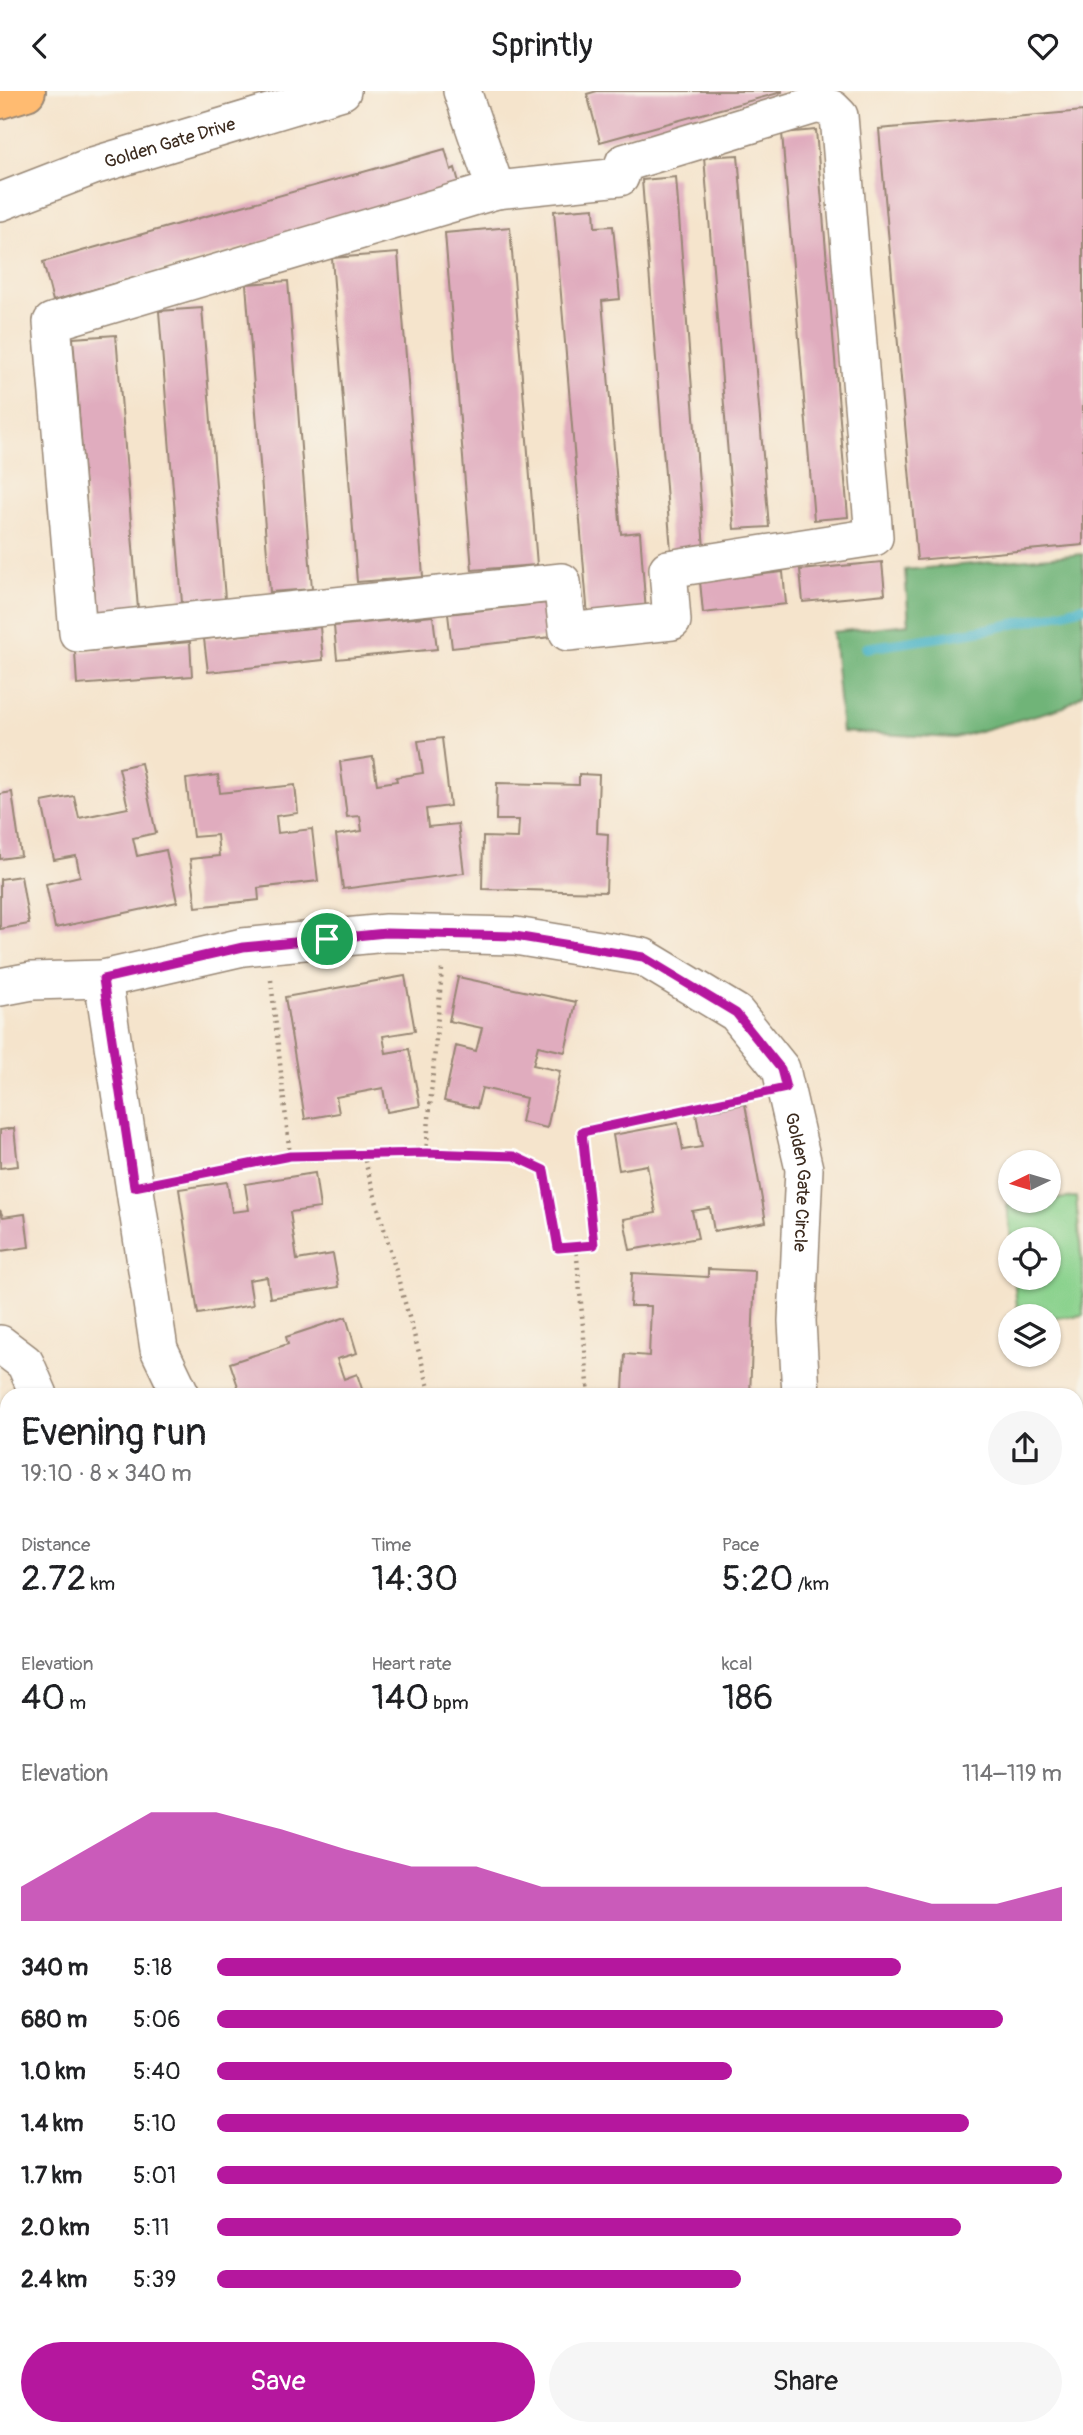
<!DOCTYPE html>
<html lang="en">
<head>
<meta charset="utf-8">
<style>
	body { margin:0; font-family:Pangolin,sans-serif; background:#f6f6f6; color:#202124; height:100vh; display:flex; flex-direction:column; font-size:26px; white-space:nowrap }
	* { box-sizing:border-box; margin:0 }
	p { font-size:23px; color:#757577 }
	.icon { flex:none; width:38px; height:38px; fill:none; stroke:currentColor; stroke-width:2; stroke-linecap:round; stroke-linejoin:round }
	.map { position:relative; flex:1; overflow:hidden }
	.panel { position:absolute; left:0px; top:1297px; width:1083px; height:1048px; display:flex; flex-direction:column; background:#fff; border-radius:21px 21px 0 0; box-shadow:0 2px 5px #0004 }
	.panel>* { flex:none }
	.needle { width:46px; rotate:265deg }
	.tools { position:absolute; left:998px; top:1059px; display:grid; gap:14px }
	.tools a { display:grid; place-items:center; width:63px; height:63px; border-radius:50%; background:#fff; box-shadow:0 2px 5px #0004; font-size:35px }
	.pin { position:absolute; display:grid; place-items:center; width:60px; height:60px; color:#fff; margin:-30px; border:4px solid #fff; border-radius:50%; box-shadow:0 2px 7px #0007 }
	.round { display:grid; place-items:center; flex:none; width:74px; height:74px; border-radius:37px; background:#f6f6f6 }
	.overview { display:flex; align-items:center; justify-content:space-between; height:119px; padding:0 21px }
	h1 { font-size:38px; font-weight:600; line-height:52px }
	.figures { display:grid; grid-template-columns:repeat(3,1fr); gap:10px; height:119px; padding:7px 21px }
	.figures div { display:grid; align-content:center }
	.figures b { font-size:35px; font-weight:600 }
	.figures small { font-size:19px; font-weight:400 }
	.figures p { font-size:19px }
	.chart { height:196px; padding:14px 21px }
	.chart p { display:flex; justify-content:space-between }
	.chart svg { width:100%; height:126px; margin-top:7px; fill:#b5179e; opacity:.7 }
	.button { display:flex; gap:14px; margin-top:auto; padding:14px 21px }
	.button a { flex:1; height:80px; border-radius:42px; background:#b5179e; color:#fff; font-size:28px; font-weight:600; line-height:80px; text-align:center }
	.button a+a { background:#f6f6f6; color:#202124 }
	ul { padding:0 21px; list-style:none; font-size:23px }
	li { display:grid; grid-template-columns:112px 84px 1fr; align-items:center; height:52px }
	li i { height:18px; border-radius:9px; background:#b5179e }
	header { display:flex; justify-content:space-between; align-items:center; height:91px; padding:0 21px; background:#fff; font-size:32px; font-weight:600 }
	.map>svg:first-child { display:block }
	.green { fill:#8ad28d; stroke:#627e56; stroke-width:2 }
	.forest { fill:#6fb478; stroke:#556f4b; stroke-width:2 }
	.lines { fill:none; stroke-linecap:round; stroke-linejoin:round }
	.stream { stroke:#47b2c5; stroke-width:10 }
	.building { fill:#e0acbe }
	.minor-casing { stroke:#988775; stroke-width:40 }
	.highway-casing { stroke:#988775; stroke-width:42 }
	.path { stroke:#988775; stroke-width:4.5; stroke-dasharray:2 5; stroke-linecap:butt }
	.minor { stroke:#fff; stroke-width:37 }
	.highway { stroke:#ffbb71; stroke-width:38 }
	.route-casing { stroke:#fff; stroke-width:14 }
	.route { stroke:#b5179e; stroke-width:9 }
	.labels { text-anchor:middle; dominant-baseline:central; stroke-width:7; stroke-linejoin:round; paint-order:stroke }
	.street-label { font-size:18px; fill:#3b2a1e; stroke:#f7f3e8 }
</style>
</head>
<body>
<header><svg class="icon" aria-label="back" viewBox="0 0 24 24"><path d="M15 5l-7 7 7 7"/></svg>Sprintly<svg class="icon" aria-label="heart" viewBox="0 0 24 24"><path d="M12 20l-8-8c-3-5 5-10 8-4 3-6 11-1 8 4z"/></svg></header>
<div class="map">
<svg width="1083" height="2344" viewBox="0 0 1083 2344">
	<rect width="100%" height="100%" fill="#f7f3e8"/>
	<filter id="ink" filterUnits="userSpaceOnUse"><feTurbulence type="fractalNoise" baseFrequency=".0143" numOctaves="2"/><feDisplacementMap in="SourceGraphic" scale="14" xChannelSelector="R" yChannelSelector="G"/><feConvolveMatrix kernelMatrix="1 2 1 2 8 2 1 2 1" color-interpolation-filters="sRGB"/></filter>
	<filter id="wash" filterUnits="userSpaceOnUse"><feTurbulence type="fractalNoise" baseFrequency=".00686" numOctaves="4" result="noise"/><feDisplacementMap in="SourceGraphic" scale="28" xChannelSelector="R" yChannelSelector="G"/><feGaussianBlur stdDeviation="1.57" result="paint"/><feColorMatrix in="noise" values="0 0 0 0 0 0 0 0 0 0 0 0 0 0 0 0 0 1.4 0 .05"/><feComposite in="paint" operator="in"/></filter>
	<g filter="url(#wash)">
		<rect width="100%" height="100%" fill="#f5e4cc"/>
		<!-- green -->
		<path class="green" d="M 1076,1106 L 1083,1183 L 1083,1224 L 1048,1228 L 1048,1225 L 1018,1225 L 1014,1187 L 1048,1186 L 1048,1148 L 1011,1148 L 1007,1113 Z"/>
		<!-- forest -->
		<path class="forest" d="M 1083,463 L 1083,603 L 1064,616 L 955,647 L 842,641 L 833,541 L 909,533 L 905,479 Z"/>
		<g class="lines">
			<!-- stream -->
			<path class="stream" d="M 866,557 C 938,546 1012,537 1083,516"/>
		</g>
		<g id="blocks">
			<!-- building -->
			<path class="building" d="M 597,0 L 782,0 L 782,1 L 600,51 L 587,3 Z
				M 1083,20 L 1083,454 L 917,469 L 879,38 Z
				M 816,39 L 848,426 L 814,429 L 782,42 Z
				M 445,58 L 451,79 L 455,77 L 460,95 L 53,210 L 43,171 Z
				M 738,64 L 769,436 L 734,438 L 704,66 Z
				M 676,86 L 704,458 L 671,460 L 642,89 Z
				M 594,117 L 595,136 L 613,135 L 620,208 L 602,210 L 621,443 L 640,441 L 646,522 L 588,526 L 554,120 Z
				M 510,136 L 537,474 L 472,479 L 445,142 Z
				M 398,162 L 423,486 L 357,491 L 332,167 Z
				M 288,190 L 312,498 L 270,501 L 246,193 Z
				M 202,217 L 225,508 L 182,512 L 159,220 Z
				M 116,244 L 138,518 L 95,522 L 73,247 Z
				M 882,471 L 885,503 L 803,511 L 800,479 Z
				M 783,481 L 786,513 L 703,522 L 700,490 Z
				M 547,512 L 551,546 L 452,557 L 448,523 Z
				M 433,525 L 437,558 L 337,568 L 334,535 Z
				M 320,536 L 323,569 L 208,581 L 204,548 Z
				M 190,551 L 192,585 L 77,594 L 75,561 Z
				M 442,647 L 450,715 L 426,718 L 428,736 L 458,733 L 464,782 L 343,798 L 336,744 L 362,740 L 360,725 L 347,726 L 340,671 L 373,666 L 377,693 L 397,690 L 396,686 L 423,682 L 418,650 Z
				M 141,672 L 156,742 L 133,747 L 137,765 L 166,759 L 177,811 L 55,837 L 46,793 L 80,785 L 76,765 L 54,769 L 42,711 L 74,705 L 79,727 L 128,717 L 119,677 Z
				M 579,683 L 599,684 L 597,742 L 608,743 L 606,801 L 482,798 L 483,746 L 518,747 L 519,729 L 496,729 L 497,692 L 579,694 Z
				M 218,684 L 220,702 L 295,694 L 298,722 L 276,725 L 278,742 L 312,738 L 318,790 L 258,797 L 259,809 L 196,816 L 190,768 L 219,765 L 217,744 L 193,746 L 186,688 Z
				M 12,701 L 21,765 L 0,768 L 0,703 Z
				M 21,785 L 29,833 L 0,838 L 0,788 Z
				M 405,885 L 415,940 L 383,945 L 386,962 L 409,958 L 420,1015 L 387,1021 L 383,997 L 336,1006 L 339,1022 L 305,1028 L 285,906 Z
				M 458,886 L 576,911 L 565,961 L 538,955 L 533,974 L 560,980 L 547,1037 L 521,1031 L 526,1007 L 482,997 L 477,1017 L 444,1010 L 456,955 L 476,960 L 482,937 L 449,930 Z
				M 745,1013 L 766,1131 L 714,1140 L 710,1117 L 692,1120 L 698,1147 L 630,1159 L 624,1128 L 656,1122 L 647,1074 L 619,1079 L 613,1044 L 678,1032 L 683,1059 L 702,1056 L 696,1022 Z
				M 14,1037 L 18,1075 L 0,1077 L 0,1039 Z
				M 315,1082 L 320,1117 L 290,1121 L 297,1169 L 333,1163 L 339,1196 L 270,1207 L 267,1186 L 249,1189 L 253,1214 L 198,1223 L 179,1098 L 227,1091 L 232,1121 L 249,1119 L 245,1093 Z
				M 0,1119 L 3,1126 L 25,1123 L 29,1156 L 0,1160 Z
				M 708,1178 L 755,1180 L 750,1304 L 623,1299 L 625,1263 L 649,1265 L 651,1215 L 630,1215 L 632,1182 L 708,1186 Z
				M 346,1226 L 357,1262 L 337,1268 L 344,1288 L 357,1283 L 364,1304 L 241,1304 L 230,1272 L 288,1253 L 286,1246 Z
				M 7,1385 L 7,1512 L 0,1514 L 0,1386 Z
				M 7,1535 L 7,1664 L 0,1666 L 0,1536 Z
				M 36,2338 L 123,2338 L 123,2344 L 36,2344 Z
				M 353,2338 L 385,2338 L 392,2344 L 348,2344 Z
				M 425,2338 L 515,2338 L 518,2340 L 515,2344 L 434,2344 Z
				M 555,2338 L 700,2338 L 701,2344 L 556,2344 Z
				M 851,2338 L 968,2338 L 969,2344 L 852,2344 Z"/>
		</g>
	</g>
	<g filter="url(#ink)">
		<use href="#blocks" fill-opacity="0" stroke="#988775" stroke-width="2"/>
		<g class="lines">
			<!-- minor casing -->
			<g class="minor-casing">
				<g id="minor">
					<path d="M 462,0 L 496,99"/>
					<path d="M 818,13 L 832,18 L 839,25 L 874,446 L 668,478 L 672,530 L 568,541 L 562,491 L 78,542 L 52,231 L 496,99 L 620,86 L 624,72 Z"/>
					<path id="s1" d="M 0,111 L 93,75 L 342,0"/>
					<path d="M 0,896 L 32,890 L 103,888"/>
					<path d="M 0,1253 L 25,1272 L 39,1304"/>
					<path id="s2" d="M 181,1304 L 159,1258 L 103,888 L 243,856 L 386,842 L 515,845 L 643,866 L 736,922 L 781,978 L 804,1078 L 797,1230 L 801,1304"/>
					<path d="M 1076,1564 L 1083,1663"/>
					<path d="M 1076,1895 L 1083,1884"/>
					<path d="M 1076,2256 L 1083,2255"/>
					<path d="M 1076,2330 L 1083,2329"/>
					<path d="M 762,2338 L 762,2344"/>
					<path d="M 1038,2338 L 1039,2344"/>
					<path d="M 273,2344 L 278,2338"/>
				</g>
			</g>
			<!-- highway casing -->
			<g class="highway-casing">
				<path id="highway" d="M 0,8 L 26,0"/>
			</g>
			<!-- path -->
			<path class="path" d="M 271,889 L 290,1065
				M 426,1062 L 442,878
				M 363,1063 L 431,1304
				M 169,1089 L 290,1065 L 363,1063 L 426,1062 L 514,1065 L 544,1079 L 558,1157 L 594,1154 L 582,1041 L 751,1005
				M 576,1155 L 589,1304
				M 0,1851 L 7,1846
				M 0,2236 L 7,2236
				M 213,2338 L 220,2344"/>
			<!-- minor -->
			<use href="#minor" class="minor"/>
			<!-- highway -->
			<use href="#highway" class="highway"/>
		</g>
	</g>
	<g class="lines" filter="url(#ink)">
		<!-- route casing -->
		<g class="route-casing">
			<path id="route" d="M 386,842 L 515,845 L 643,866 L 736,922 L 781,978 L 786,997 L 582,1041 L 594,1154 L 558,1157 L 544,1079 L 514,1065 L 426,1062 L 290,1065 L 134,1096 L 103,888 L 243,856 Z"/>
		</g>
		<!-- route -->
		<use href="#route" class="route"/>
	</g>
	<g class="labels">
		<!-- street labels -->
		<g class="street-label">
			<text stroke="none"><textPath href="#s1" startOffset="180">Golden Gate Drive</textPath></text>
			<text stroke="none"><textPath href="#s2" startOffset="1267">Golden Gate Circle</textPath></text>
		</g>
	</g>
</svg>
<div class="tools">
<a><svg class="needle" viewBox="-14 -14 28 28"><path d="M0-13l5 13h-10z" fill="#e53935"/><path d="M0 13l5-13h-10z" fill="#757577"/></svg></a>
<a><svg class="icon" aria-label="locate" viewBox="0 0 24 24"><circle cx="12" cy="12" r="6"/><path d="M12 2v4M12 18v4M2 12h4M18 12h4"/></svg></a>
<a><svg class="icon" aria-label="layers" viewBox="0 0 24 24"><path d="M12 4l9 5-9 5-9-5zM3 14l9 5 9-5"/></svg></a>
</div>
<div class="pin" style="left:327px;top:848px;background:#1e9e55"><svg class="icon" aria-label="arrive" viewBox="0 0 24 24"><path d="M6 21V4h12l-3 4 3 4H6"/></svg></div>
<section class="panel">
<div class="overview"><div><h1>Evening run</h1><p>19:10 · 8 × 340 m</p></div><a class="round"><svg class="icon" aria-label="share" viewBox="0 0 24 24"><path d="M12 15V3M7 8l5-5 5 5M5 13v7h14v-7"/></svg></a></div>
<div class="figures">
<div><p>Distance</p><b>2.72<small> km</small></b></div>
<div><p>Time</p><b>14:30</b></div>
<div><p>Pace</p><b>5:20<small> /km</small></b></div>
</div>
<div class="figures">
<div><p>Elevation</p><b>40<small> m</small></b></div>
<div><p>Heart rate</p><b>140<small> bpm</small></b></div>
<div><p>kcal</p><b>186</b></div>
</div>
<div class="chart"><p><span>Elevation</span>114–119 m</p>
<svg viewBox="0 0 160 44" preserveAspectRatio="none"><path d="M0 44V32L10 19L20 6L30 6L40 12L50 19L60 25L70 25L80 32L90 32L100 32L110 32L120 32L130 32L140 38L150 38L160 32V44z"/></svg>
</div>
<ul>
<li><b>340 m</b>5:18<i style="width:81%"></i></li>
<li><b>680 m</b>5:06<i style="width:93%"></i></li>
<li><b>1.0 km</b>5:40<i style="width:61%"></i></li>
<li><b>1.4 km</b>5:10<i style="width:89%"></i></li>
<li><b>1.7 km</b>5:01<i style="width:100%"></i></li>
<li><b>2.0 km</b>5:11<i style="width:88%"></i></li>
<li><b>2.4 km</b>5:39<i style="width:62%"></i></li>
</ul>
<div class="button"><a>Save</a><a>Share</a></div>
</section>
</div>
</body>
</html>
